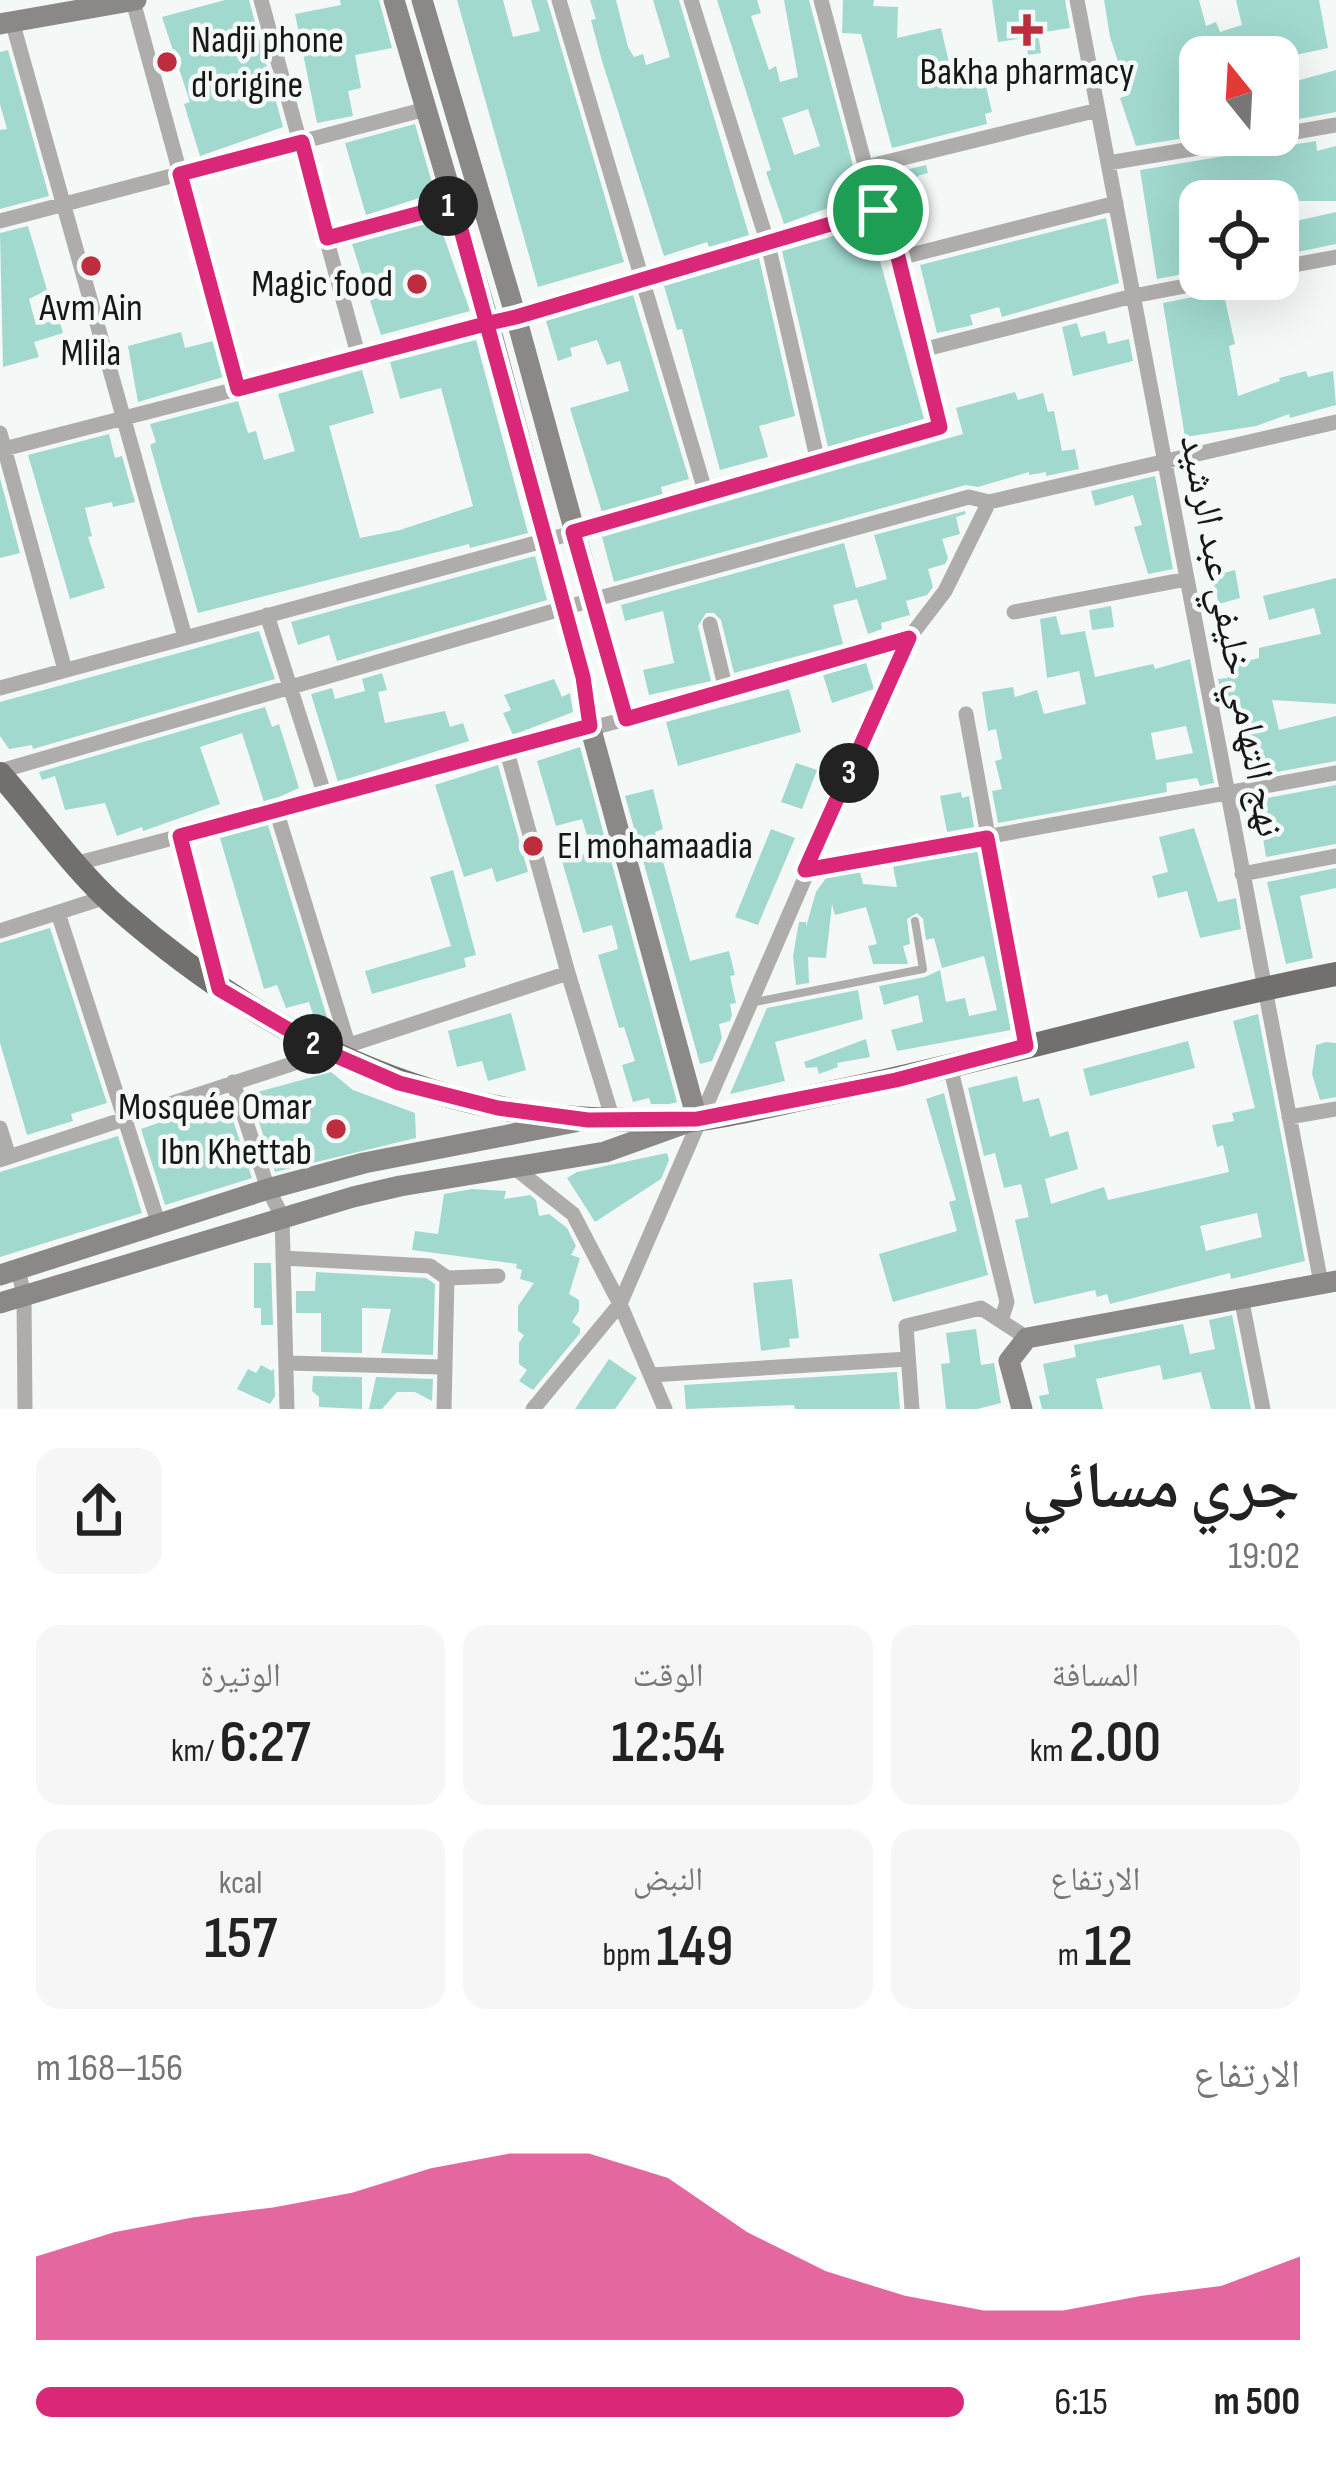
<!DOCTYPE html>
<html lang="ar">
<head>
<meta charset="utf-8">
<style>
	body { margin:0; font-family:"Sofia Sans Condensed","Noto Naskh Arabic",sans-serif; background:#f6f6f6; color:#222; direction:rtl; height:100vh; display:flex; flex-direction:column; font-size:45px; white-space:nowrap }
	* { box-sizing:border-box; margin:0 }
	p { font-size:39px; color:#767676 }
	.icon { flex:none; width:66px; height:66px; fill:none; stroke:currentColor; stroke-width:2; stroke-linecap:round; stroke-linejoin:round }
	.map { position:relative; height:1409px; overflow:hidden; direction:ltr }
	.drawer { display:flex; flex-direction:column; background:#fff; flex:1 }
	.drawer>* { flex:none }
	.needle { width:78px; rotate:342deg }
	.tools { position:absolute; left:1179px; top:36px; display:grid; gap:24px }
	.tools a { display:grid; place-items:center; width:120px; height:120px; border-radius:24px; background:#fff; box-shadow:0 12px 48px #0002; font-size:60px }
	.pin { position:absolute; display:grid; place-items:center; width:102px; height:102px; color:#fff; margin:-51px; border:6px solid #fff; border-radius:50%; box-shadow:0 3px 12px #0007 }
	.km { position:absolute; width:60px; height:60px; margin:-30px; border-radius:50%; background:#222; color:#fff; font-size:33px; line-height:60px; text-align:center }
	.round { display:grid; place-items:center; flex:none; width:126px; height:126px; border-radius:24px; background:#f6f6f6 }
	.head { display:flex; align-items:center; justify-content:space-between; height:204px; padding:0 36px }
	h1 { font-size:66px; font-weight:600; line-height:90px }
	.stats { display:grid; grid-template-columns:repeat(3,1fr); gap:18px; height:204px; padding:12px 36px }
	.stats div { display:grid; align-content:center; border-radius:24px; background:#f6f6f6; text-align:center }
	.stats b { font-size:60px; font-weight:600 }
	.stats small { font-size:33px; font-weight:400 }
	.stats p { font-size:33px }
	.chart { height:336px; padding:24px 36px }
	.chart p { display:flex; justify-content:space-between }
	.chart svg { width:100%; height:216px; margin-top:12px; fill:#db2777; opacity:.7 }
	ul { padding:0 36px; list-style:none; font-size:39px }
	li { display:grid; grid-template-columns:192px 144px 1fr; align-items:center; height:90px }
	li i { height:30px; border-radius:15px; background:#db2777 }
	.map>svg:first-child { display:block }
	.building { fill:#a1d9cf; fill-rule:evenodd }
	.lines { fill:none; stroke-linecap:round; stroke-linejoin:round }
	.lane { stroke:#afadac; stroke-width:8 }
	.street { stroke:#afadac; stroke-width:15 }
	.secondary { stroke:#8b8888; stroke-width:21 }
	.primary { stroke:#726f6f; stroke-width:24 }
	.route-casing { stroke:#fff; stroke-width:24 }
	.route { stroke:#db2777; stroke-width:15 }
	.poi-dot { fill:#bd2d3e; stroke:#f4f9f8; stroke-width:4.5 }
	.labels { text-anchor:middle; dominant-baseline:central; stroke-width:9; stroke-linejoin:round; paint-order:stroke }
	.poi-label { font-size:39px; fill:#161717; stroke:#f4f9f8; text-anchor:start }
	.street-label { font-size:39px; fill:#161717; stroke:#f4f9f8 }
</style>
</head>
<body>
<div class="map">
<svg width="1336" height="1409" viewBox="0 0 1336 1409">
	<rect width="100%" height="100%" fill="#f4f9f8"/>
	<!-- building -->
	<path class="building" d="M 225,0 L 249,0 L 283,127 L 200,156 L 184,104 L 190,102 L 162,17 Z
		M 340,0 L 379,0 L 392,48 L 355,55 L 361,88 L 348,91 L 353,116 L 317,123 L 295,14 L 341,5 Z
		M 457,0 L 503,0 L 513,37 L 540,31 L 531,0 L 547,0 L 624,262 L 538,287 Z
		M 590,0 L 616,0 L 628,47 L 634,57 L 643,54 L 646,65 L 670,57 L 653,0 L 679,0 L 749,235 L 709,247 L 707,242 L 664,256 L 602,61 L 591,20 L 596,19 Z
		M 717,0 L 757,0 L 761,13 L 751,16 L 769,70 L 776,66 L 780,82 L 798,77 L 784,0 L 809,0 L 861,196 L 784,224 L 766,172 L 771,170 ZM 808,109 L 820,146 L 794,155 L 782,118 Z
		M 843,0 L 874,0 L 873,6 L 898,7 L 897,38 L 941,28 L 950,67 L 980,60 L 992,112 L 985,114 L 987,124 L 892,148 L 861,34 L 842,33 Z
		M 992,0 L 1065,0 L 1070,28 L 1038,33 L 1041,53 L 1028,55 L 1025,38 L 998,42 Z
		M 1104,0 L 1199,0 L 1206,26 L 1216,22 L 1220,32 L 1242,25 L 1236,0 L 1319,0 L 1328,48 L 1286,57 L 1293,82 L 1336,70 L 1336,112 L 1278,123 L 1278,105 L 1284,104 L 1278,83 L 1278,57 L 1200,57 L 1203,135 L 1136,146 L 1120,98 L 1129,95 L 1110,37 Z
		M 8,50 L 49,196 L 0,209 L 0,130 L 7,129 L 0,104 L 0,52 Z
		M 415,124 L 435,193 L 366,215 L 345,143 Z
		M 1316,141 L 1317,151 L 1336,146 L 1336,201 L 1200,201 L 1200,271 L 1157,279 L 1140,170 Z
		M 926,165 L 928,173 L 917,176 L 924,201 L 891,211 L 880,176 Z
		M 1336,212 L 1336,244 L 1278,256 L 1278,225 Z
		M 1106,218 L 1119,283 L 1002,317 L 999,307 L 970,315 L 973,325 L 937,333 L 920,265 Z
		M 438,220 L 470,311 L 381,335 L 352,244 Z
		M 870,225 L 924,419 L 828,447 L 782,251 Z
		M 28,226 L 47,290 L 29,299 L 36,325 L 59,319 L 63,333 L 34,342 L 39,357 L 3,367 L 0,233 Z
		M 759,258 L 795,416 L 759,426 L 768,457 L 720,470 L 682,329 L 677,330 L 664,286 Z
		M 1223,291 L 1235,344 L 1229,346 L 1238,396 L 1280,381 L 1279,378 L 1306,371 L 1308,377 L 1333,371 L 1336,405 L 1290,418 L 1289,414 L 1256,426 L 1185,437 L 1163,303 Z
		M 633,295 L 689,479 L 661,487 L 663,495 L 602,512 L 570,408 L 629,391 L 620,361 L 607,365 L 597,340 L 570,348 L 572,356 L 558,361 L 546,321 Z
		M 1077,323 L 1081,337 L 1105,331 L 1108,344 L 1129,339 L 1133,361 L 1073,376 L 1062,327 Z
		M 181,332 L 185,348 L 213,341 L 223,377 L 138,402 L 128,346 Z
		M 476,340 L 528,533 L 470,548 L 469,544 L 198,613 L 150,445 L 156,442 L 150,424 L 238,401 L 248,433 L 256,431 L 264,460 L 295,451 L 278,394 L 362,370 L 374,413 L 329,426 L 360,538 L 400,530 L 473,506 L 441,388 L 400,399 L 390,362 Z
		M 1015,392 L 1018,400 L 1043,393 L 1048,412 L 1054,411 L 1062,451 L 1075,449 L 1079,469 L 1046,476 L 1046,472 L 1029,475 L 1029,472 L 978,487 L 966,485 L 614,582 L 602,537 L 963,434 L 956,408 Z
		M 109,434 L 115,458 L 122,456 L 135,502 L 113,507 L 112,502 L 85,508 L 92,536 L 88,537 L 105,588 L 70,599 L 28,455 Z
		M 1155,476 L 1173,569 L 1148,574 L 1134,527 L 1142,525 L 1133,495 L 1095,506 L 1091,491 Z
		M 0,478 L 20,553 L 0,558 Z
		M 965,511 L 966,514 L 956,517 L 960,534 L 942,539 L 948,558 L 945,564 L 928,569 L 933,587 L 927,595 L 906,601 L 910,615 L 881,623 L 882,629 L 868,634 L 857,599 L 833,605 L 843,644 L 734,673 L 721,620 L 714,613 L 706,613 L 698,626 L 711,681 L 649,695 L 643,670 L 674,663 L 663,611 L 625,621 L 621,605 L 844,543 L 856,588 L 887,579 L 874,535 Z
		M 535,556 L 547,600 L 337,661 L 329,635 L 298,645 L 291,622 Z
		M 1235,570 L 1240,598 L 1219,604 L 1212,576 Z
		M 1336,578 L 1336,704 L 1272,700 L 1279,730 L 1336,716 L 1336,761 L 1250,777 L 1232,697 L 1222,698 L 1218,679 L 1228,678 L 1225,666 L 1259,658 L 1259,648 L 1321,634 L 1314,608 L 1269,620 L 1263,596 Z
		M 1111,606 L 1114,627 L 1092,630 L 1089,610 Z
		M 1056,616 L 1061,635 L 1085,631 L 1095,677 L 1153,664 L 1155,669 L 1190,659 L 1214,783 L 1200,786 L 1197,778 L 1166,783 L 1167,792 L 998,823 L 992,791 L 1002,789 L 995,761 L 1002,759 L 996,729 L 988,731 L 982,692 L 1013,687 L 1015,697 L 1037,690 L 1044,714 L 1086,704 L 1079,671 L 1047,678 L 1040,619 ZM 1186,726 L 1193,753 L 1156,760 L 1151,733 Z
		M 259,631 L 275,679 L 33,749 L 32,745 L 9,749 L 0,736 L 0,702 Z
		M 866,663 L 874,689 L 832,703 L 823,675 Z
		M 382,673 L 387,690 L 378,692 L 385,723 L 445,711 L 450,727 L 463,723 L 469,741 L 338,782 L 311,694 L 332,688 L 335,699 L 365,691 L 362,679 Z
		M 554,679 L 562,697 L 570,693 L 573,712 L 513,735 L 503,713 L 511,710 L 504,695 Z
		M 789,689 L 801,732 L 678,766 L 666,722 Z
		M 265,707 L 272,727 L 279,724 L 299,788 L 277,798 L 264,802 L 242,733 L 200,747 L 220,804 L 143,831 L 142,827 L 117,836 L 105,803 L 65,810 L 55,776 L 42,780 L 39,772 Z
		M 580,747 L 677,1102 L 669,1104 L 651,1104 L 649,1098 L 633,1102 L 622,1065 L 635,1061 L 624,1027 L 619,1028 L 598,955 L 618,949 L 612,925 L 583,933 L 562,861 L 592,852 L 582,819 L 556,826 L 537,761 Z
		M 796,763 L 817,770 L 802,809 L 781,802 Z
		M 498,765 L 528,872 L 496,882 L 492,868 L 464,877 L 435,785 Z
		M 1336,785 L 1336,844 L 1266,857 L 1257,800 Z
		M 653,789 L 663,829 L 655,832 L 690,961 L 729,951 L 735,975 L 730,976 L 736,1003 L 730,1004 L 732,1015 L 730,1021 L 719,1024 L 722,1038 L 712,1061 L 700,1064 L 625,796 Z
		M 961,792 L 962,798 L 969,796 L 974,827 L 947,832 L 940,796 Z
		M 268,825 L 327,1017 L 315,1021 L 309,1002 L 286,1008 L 277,985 L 264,989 L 220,838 Z
		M 1194,828 L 1218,902 L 1236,898 L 1241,929 L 1200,938 L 1187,891 L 1158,898 L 1152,876 L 1168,872 L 1159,837 Z
		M 771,829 L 795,838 L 758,925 L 735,917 Z
		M 978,850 L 1011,1030 L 897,1051 L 891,1030 L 923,1022 L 918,995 L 884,1005 L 879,986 L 925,977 L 940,970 L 946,1002 L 965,998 L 969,1016 L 997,1010 L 984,956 L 942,968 L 934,938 L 926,940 L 923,919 L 917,913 L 907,919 L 910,944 L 903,946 L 908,964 L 873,964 L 868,946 L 877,944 L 866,907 L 835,915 L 832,904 L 826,958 L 808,957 L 809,983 L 796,985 L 793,956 L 799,922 L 806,922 L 806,927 L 816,892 L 826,878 L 860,872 L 863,884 L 897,887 L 893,866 Z
		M 1336,868 L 1336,888 L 1300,896 L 1313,958 L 1286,964 L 1267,882 Z
		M 453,870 L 476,955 L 464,958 L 466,967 L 372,994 L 365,971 L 451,946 L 430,877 Z
		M 50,928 L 107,1103 L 71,1114 L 73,1121 L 27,1135 L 0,1043 L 0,943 Z
		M 858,990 L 863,1019 L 775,1042 L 785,1081 L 730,1094 L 767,1008 Z
		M 511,1013 L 526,1070 L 488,1081 L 482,1061 L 457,1067 L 448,1031 Z
		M 1258,1014 L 1305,1261 L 1231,1279 L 1230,1273 L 1110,1304 L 1107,1294 L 1097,1297 L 1095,1290 L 1034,1304 L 1015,1220 L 1029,1217 L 1021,1184 L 1004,1188 L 995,1153 L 984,1156 L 968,1088 L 1017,1076 L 1023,1102 L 1039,1098 L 1050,1137 L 1068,1131 L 1078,1169 L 1045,1179 L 1051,1204 L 1104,1187 L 1108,1200 L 1229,1172 L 1223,1145 L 1217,1147 L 1212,1125 L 1234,1121 L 1232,1113 L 1255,1108 L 1233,1021 ZM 1257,1213 L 1262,1237 L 1206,1251 L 1200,1226 Z
		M 866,1039 L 870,1057 L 837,1063 L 838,1067 L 819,1074 L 817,1067 L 806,1068 L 804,1062 Z
		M 1188,1041 L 1195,1068 L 1090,1096 L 1083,1069 Z
		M 1326,1042 L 1336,1043 L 1336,1097 L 1320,1100 L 1312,1074 L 1316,1045 Z
		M 331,1072 L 353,1090 L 415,1113 L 416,1138 L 275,1172 L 250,1094 Z
		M 944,1093 L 988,1275 L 893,1302 L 879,1254 L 957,1231 L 949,1202 L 956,1200 L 926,1099 Z
		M 226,1099 L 252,1178 L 165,1205 L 141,1129 Z
		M 118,1136 L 142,1213 L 0,1257 L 0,1172 Z
		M 667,1153 L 669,1160 L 661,1179 L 595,1222 L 567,1178 L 577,1172 Z
		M 472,1189 L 506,1191 L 504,1199 L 530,1195 L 536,1200 L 539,1216 L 549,1214 L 567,1228 L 576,1246 L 571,1255 L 580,1258 L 569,1294 L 579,1300 L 579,1311 L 572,1322 L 580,1328 L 580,1333 L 533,1390 L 519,1381 L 527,1370 L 519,1364 L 519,1343 L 524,1335 L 518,1331 L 518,1306 L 534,1283 L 520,1279 L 522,1270 L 516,1268 L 517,1264 L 412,1250 L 415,1231 L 438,1234 L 444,1194 Z
		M 254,1263 L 271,1263 L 273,1325 L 261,1325 L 261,1308 L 254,1308 Z
		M 316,1272 L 426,1278 L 435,1284 L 433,1355 L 381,1353 L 391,1309 L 362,1308 L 362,1353 L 321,1352 L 321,1313 L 296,1313 L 296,1291 L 315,1291 Z
		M 792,1279 L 799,1338 L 789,1339 L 790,1347 L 761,1351 L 753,1283 Z
		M 1232,1315 L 1251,1409 L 1211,1409 L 1201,1372 L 1163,1380 L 1160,1365 L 1096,1379 L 1103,1409 L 1042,1409 L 1039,1396 L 1049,1394 L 1043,1364 L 1076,1357 L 1074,1345 L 1183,1324 L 1190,1354 L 1215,1349 L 1209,1320 Z
		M 976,1329 L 981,1365 L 994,1363 L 1001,1403 L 977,1409 L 946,1409 L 941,1364 L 950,1363 L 946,1333 Z
		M 609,1359 L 637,1378 L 615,1409 L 575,1409 Z
		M 261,1365 L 272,1371 L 274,1368 L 275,1396 L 270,1404 L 237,1389 L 248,1369 L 256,1373 Z
		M 897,1372 L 900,1409 L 795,1409 L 794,1405 L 686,1409 L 684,1385 Z
		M 313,1376 L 362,1377 L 362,1409 L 319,1407 L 319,1397 L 312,1391 Z
		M 376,1377 L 433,1379 L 432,1401 L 415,1392 L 397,1392 L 382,1409 L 369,1409 Z"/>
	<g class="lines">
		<!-- lane -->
		<path class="lane" d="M 180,836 L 216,976
			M 755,1002 L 923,969 L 915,921"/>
		<!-- street -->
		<path class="street" d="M 261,0 L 359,358
			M 559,0 L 706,494
			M 691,0 L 768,244 L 818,462
			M 1077,0 L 1321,1283
			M 133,1 L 239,389
			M 12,21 L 185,637
			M 1278,135 L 1336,125
			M 1108,163 L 1276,135
			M 866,167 L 1098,110
			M 0,221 L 426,109
			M 327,238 L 480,196
			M 899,258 L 1116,203
			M 1278,268 L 1336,257
			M 922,350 L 1133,296 L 1222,279
			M 0,433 L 65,670
			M 0,450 L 516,317 L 877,210
			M 1014,612 L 1187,579
			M 267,615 L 325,796
			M 710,624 L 726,690
			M 0,688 L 573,533 L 940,427 L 899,258 L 877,210 L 821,0
			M 966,714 L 1026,1046
			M 506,748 L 568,973 L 613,1120
			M 0,771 L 592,600 L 969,497 L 989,502 L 1336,422
			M 276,810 L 348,1044
			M 78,863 L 626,719 L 909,638
			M 805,870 L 1336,773
			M 1242,874 L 1336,856
			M 58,913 L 159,1225
			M 0,931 L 106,897
			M 950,1066 L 1007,1302 L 1001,1321
			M 233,1082 L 268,1189 L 282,1216 L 287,1409
			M 1289,1117 L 1336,1109
			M 0,1128 L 9,1157
			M 0,1160 L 568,973
			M 515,1168 L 573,1214 L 620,1304 L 665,1409
			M 283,1258 L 430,1266 L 447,1278 L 498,1276
			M 18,1269 L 24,1296 L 25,1409
			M 1241,1297 L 1263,1409
			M 286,1363 L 442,1367
			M 651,1375 L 908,1359
			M 444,1409 L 447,1278
			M 533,1409 L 620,1304 L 909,638 L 945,591 L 989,502
			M 912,1409 L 906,1326 L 981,1308 L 1027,1338"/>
		<!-- secondary -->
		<path class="secondary" d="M 422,0 L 516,317 L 626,719
			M 0,24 L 136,0
			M 0,1275 L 268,1189 L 364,1163 L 575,1122
			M 0,1303 L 353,1197 L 400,1186 L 605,1152 L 697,1119 L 590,726 L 583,677 L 489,323 L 394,0
			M 1022,1409 L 1009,1361 L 1027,1338 L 1336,1281"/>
		<!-- primary -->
		<path class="primary" d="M 0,774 C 39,818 75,871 120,910 C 265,1036 431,1120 627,1120 C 651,1120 676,1122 700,1119 C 738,1114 777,1104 815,1096 C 990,1061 1161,1008 1336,974"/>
	</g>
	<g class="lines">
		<!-- route casing -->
		<g class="route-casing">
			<path id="route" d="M 878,210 L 516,317 L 489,323 L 238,389 L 180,174 L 302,142 L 327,238 L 454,204 L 583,677 L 590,726 L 180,836 L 219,989 L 325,1051 L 399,1083 L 498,1108 L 588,1120 L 697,1119 L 896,1080 L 1026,1046 L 987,838 L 805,870 L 909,638 L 626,719 L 573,532 L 940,427 L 898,257 L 878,210"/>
		</g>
		<!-- route -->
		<use href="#route" class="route"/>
	</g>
	<!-- markers -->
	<g class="poi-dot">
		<path d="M1021 12h12v12h12v12h-12v12h-12v-12h-12v-12h12z"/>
		<circle cx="167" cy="62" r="12"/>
		<circle cx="91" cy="266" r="12"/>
		<circle cx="417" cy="284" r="12"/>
		<circle cx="533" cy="846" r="12"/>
		<circle cx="336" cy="1129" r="12"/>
	</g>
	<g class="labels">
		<!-- poi labels -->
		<g class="poi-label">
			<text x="191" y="40">Nadji phone<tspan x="191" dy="45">d'origine</tspan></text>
			<text x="1027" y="72" text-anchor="middle">Bakha pharmacy</text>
			<text x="393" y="284" text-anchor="end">Magic food</text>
			<text x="91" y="308" text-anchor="middle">Avm Ain<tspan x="91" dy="45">Mlila</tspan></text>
			<text x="557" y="846">El mohamaadia</text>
			<text x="312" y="1107" text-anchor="end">Mosquée Omar<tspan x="312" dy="45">Ibn Khettab</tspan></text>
		</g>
		<!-- street labels -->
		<g class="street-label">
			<text transform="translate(1231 636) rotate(79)">نهج التهامي خليفي عبد الرشيد</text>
		</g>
	</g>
</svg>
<div class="tools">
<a><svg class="needle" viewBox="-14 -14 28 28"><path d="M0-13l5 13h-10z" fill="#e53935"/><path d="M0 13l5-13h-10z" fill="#767676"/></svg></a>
<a><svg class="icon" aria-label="locate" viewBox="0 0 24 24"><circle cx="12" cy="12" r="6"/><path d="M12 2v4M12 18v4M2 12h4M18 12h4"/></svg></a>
</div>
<div class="pin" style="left:878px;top:210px;background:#1e9e55"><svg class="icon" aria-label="arrive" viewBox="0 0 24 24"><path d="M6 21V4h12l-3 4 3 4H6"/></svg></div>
<b class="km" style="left:448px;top:206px">1</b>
<b class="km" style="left:313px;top:1044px">2</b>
<b class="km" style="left:849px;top:773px">3</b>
</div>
<section class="drawer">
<div class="head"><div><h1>جري مسائي</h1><p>19:02</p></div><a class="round"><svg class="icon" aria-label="share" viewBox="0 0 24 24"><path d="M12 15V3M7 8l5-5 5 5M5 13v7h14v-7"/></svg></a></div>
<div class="stats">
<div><p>المسافة</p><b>2.00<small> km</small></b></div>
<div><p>الوقت</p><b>12:54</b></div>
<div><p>الوتيرة</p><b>6:27<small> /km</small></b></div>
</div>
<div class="stats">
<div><p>الارتفاع</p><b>12<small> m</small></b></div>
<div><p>النبض</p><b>149<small> bpm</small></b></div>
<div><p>kcal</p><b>157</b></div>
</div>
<div class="chart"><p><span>الارتفاع</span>156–168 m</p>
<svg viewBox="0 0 160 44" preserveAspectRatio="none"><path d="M0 44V27L10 22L20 19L30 17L40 14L50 9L60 6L70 6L80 11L90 22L100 30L110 35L120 38L130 38L140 35L150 33L160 27V44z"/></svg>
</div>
<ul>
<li><b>500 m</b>6:15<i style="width:100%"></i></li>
</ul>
</section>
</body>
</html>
